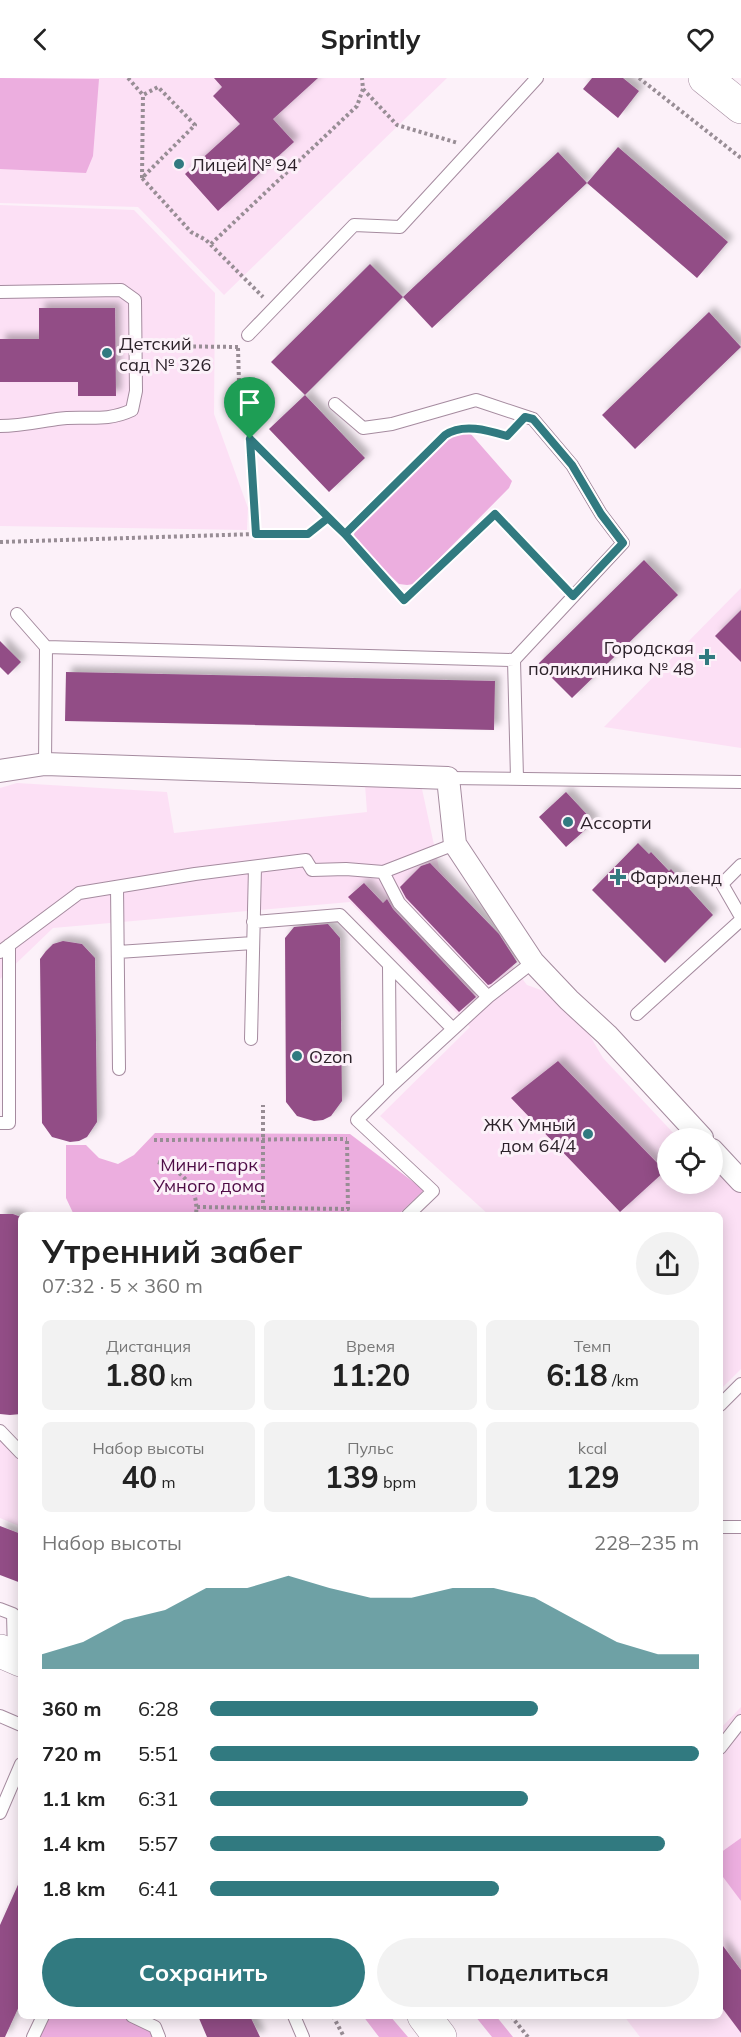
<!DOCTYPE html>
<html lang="ru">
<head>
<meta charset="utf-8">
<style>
	body { margin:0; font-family:Mulish,sans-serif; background:#f2f2f2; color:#222; height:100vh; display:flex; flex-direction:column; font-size:22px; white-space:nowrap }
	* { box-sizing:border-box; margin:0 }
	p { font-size:20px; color:#767676 }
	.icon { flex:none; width:33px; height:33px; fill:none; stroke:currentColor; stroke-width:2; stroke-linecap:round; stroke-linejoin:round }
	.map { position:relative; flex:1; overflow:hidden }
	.sheet { position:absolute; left:18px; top:1134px; width:705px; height:807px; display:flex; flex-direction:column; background:#fff; border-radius:9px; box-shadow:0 3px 15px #0003 }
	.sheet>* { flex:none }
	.fabs { position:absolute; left:657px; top:1050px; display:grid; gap:12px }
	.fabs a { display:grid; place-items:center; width:66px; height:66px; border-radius:50%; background:#fff; box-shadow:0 3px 15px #0003; font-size:30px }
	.pin { position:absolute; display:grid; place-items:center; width:51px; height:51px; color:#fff; margin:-62px -26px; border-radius:50% 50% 50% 0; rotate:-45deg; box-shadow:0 0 6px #0007 }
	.pin .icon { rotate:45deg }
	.round { display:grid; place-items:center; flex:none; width:63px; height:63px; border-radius:32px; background:#f2f2f2 }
	.overview { display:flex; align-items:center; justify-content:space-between; height:102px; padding:0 24px }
	h1 { font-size:33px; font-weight:700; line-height:45px }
	.figures { display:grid; grid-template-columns:repeat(3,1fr); gap:9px; height:102px; padding:6px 24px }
	.figures div { display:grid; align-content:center; border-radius:9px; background:#f2f2f2; text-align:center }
	.figures b { font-size:30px; font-weight:700 }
	.figures small { font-size:16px; font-weight:400 }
	.figures p { font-size:16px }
	.chart { height:168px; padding:12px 24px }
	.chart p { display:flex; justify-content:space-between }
	.chart svg { width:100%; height:108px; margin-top:6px; fill:#317a80; opacity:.7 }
	.primary-button { display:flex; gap:12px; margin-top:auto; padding:12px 24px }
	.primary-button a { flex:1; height:69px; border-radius:36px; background:#317a80; color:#fff; font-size:24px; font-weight:700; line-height:69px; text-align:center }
	.primary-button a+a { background:#f2f2f2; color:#222 }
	ul { padding:0 24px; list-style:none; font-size:20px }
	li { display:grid; grid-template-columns:96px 72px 1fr; align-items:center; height:45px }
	li i { height:15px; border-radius:8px; background:#317a80 }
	header { display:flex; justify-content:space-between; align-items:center; height:78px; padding:0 24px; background:#fff; font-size:27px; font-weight:700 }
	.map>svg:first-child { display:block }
	.built { fill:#fce0f5 }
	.green { fill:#ecaedf }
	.building { fill:#924e86; filter:url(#shadow) }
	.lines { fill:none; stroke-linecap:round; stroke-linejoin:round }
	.service-casing { stroke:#a58b9f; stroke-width:14 }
	.minor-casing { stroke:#a58b9f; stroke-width:24 }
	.secondary-casing { stroke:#a58b9f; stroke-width:34 }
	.path { stroke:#988d95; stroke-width:4; stroke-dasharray:3 3; stroke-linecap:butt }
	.service { stroke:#fff; stroke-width:12 }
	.minor { stroke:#fff; stroke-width:22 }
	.secondary { stroke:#fff; stroke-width:33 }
	.route-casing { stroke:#fff; stroke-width:12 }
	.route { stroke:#317a80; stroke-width:8 }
	.poi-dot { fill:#317a80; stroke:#fcf1f9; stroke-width:2 }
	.labels { text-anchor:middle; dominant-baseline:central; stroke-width:6; stroke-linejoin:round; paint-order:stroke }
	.poi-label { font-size:18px; fill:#2c222a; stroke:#fcf1f9; text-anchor:start }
	.park-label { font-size:18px; fill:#4e0c46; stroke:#fcf1f9 }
</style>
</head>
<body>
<header><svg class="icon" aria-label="back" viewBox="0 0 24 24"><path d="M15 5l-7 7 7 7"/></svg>Sprintly<svg class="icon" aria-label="heart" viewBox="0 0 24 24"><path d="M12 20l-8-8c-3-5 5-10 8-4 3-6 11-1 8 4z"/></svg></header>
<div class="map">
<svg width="741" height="1959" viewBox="0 0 741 1959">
	<defs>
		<filter id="shadow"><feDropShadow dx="5.5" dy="-5.5" stdDeviation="3" flood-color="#0004"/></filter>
	</defs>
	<rect width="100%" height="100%" fill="#fcf1f9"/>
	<!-- built -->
	<path class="built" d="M 0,0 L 447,0 L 224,217 L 138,129 L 0,125 Z
		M 0,127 L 134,132 L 215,215 L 214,336 L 248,430 L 247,452 L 0,448 Z
		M 741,510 L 741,670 L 604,649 Z
		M 17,705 L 167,714 L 174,755 L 367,734 L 365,707 L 422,711 L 439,790 L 527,907 L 569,922 L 603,980 L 678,1060 L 668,1060 L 668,1106 L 712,1106 L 713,1092 L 723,1088 L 741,1108 L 741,1291 L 720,1312 L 720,1137 L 489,1137 L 380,1038 L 470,949 L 350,824 L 53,850 L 0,901 L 0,710 Z
		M 0,1357 L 21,1379 L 21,1449 L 0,1440 Z
		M 741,1629 L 741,1959 L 640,1959 L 624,1938 L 720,1938 L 720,1651 Z"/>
	<!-- green -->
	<path class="green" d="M 0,0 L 99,1 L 93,78 L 86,95 L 0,91 Z
		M 459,354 L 470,355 L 512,403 L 509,410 L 414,506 L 407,507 L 399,506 L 355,464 L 354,456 L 357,449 L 450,356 Z
		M 155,1055 L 350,1056 L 424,1112 L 398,1137 L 74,1137 L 66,1120 L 66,1067 L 86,1067 L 99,1080 L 118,1086 L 134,1077 Z
		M 741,1760 L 741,1823 L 720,1795 L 720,1775 Z
		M 48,1938 L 120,1938 L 152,1953 L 154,1959 L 38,1959 Z
		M 363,1938 L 390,1938 L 408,1959 L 379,1959 Z
		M 475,1938 L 496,1938 L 513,1959 L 492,1959 Z"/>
	<!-- building -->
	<path class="building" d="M 214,0 L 318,0 L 273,41 L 294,64 L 218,133 L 185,96 L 240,46 L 213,18 L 222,9 Z
		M 592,0 L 623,0 L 639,13 L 618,40 L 583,11 Z
		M 618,69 L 728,164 L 697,200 L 587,105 Z
		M 558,74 L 587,105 L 432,250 L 403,219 Z
		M 370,186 L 403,219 L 305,317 L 271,284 Z
		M 39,230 L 115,230 L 116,318 L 78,318 L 78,304 L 0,304 L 0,261 L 39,261 Z
		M 709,234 L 741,269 L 635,371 L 602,337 Z
		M 305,317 L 365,380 L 329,414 L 269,351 Z
		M 644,482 L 678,517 L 572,620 L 538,586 Z
		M 741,532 L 741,584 L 715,558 Z
		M 0,563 L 21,584 L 8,597 L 0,589 Z
		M 66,594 L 495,603 L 494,652 L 65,643 Z
		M 566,714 L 594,744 L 566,769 L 539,739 Z
		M 638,765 L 649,776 L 651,774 L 669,793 L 671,791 L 713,837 L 665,885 L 592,812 Z
		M 430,785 L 499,856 L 517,884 L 491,906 L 488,907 L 406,820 L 400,809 L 421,788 Z
		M 364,805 L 383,825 L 387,821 L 393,831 L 476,919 L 459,934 L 348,819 Z
		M 328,846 L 340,860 L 342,1023 L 331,1038 L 323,1042 L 314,1043 L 297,1038 L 286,1024 L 285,860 L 294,849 Z
		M 63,863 L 82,866 L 95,880 L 97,1044 L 87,1059 L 79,1063 L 70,1064 L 52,1059 L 42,1045 L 40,881 L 46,873 L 53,866 Z
		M 558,983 L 665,1093 L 620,1134 L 511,1020 Z
		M 0,1136 L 13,1136 L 21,1139 L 21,1336 L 10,1337 L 0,1336 Z
		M 0,1448 L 21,1456 L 21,1505 L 0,1497 Z
		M 21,1800 L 21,1924 L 5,1959 L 0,1959 L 0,1847 Z
		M 720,1864 L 741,1892 L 741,1955 L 720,1927 Z
		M 198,1938 L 250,1938 L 260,1959 L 207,1959 Z"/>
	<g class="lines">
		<!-- service casing -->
		<g class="service-casing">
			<path id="service" d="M 0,214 L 121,212 L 135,222 L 136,313 L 132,332 C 105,345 84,337 57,341 C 37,344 20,348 0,348
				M 248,257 L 354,147 L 400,149 L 537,0
				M 335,326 L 363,350 L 392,346 L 476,322 L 533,341 L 572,387 L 601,436 L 623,465 L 514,582
				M 17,536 L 46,569
				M 45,686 L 46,569 L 514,582 L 517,700
				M 448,700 L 741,704
				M 741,787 L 722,806 L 741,839
				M 383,794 L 455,766
				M 117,809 L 119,991
				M 253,844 L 340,837 L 453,951
				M 0,874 L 79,815 L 195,796 L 306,782 L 312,792 L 346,791 L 383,794 L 399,825 L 488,919
				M 118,874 L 253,865
				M 389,888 L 390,1009 L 488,919 L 533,884
				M 637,936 L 741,842
				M 251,961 L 255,789
				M 390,1009 L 357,1042 L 433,1113 L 408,1137
				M 0,1045 L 9,1045 L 9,867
				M 720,1327 L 741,1306
				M 0,1353 L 21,1375
				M 720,1449 L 741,1449
				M 0,1531 L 13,1536 L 14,1575
				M 0,1638 L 21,1647
				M 720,1670 L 741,1643
				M 0,1735 L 21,1686
				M 132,1938 L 155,1949 L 159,1959
				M 294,1938 L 303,1959
				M 33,1959 L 43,1938"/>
		</g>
		<!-- minor casing -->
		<g class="minor-casing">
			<path id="minor" d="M 0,693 L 45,686 L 448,700 L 455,766 L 533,884 L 569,922 L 607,957 L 702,1060
				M 712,1072 L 741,1103"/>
		</g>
		<!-- secondary casing -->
		<g class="secondary-casing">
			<path id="secondary" d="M 705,0 L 741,29
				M 0,1573 L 21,1582
				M 424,1938 L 440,1959"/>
		</g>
		<!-- path -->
		<path class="path" d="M 128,0 L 143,17 L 158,9 L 195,47 L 142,100 L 191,154 L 206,162 L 263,219
			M 639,0 L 741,80
			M 363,11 L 397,47 L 458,65
			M 142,100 L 143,17
			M 211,166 L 357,28 L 363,11 L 362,0
			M 151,268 L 238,269
			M 238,270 L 240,339 L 250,361 L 345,456 L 404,522 L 495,436 L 564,509
			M 250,361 L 256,456
			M 345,456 L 445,357 L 454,350 L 490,353 L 507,358 L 514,350
			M 0,464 L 256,456 L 308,456 L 328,440
			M 154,1062 L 347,1061
			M 158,1084 C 182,1092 199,1109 196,1137
			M 197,1129 L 348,1131 L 347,1061
			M 263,1137 L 263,1027
			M 333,1938 L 344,1959
			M 511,1938 L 528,1959"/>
		<!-- service -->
		<use href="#service" class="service"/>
		<!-- minor -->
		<use href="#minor" class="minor"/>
		<!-- secondary -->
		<use href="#secondary" class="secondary"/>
	</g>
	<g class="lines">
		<!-- route casing -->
		<g class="route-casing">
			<path id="route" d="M 250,361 L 345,456 L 404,522 L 495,436 L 573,518 L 623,465 L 601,436 L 572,387 L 533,341 L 525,339 L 507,358 C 487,352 463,345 445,357 L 345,456 L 328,440 L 308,456 L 256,456 L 250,361"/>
		</g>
		<!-- route -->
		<use href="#route" class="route"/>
	</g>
	<!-- markers -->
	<g class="poi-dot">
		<circle cx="179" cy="86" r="6"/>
		<circle cx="107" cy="275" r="6"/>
		<path d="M704 570h6v6h6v6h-6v6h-6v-6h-6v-6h6z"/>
		<circle cx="568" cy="744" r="6"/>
		<path d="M615 790h6v6h6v6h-6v6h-6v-6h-6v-6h6z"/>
		<circle cx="297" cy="978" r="6"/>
		<circle cx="588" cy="1056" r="6"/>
	</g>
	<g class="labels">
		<!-- poi labels -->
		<g class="poi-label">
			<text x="191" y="86">Лицей № 94</text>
			<text x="119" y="265">Детский<tspan x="119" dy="21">сад № 326</tspan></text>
			<text x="694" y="569" text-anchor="end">Городская<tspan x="694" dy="21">поликлиника № 48</tspan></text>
			<text x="580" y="744">Ассорти</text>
			<text x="630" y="799">Фармленд</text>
			<text x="309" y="978">Ozon</text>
			<text x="576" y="1046" text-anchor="end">ЖК Умный<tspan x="576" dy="21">дом 64/4</tspan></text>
		</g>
		<!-- park labels -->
		<g class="park-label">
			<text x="209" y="1086">Мини-парк<tspan x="209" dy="21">Умного дома</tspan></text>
		</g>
	</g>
</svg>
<div class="fabs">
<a><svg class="icon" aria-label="locate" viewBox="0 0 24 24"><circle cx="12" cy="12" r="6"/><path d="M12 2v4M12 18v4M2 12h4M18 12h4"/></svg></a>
</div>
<div class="pin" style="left:250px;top:361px;background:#1e9e55"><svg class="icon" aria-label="arrive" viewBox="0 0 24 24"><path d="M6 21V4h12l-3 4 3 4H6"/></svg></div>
<section class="sheet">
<div class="overview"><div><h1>Утренний забег</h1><p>07:32 · 5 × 360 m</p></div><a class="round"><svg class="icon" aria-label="share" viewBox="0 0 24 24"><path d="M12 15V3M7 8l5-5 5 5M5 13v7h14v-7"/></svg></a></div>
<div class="figures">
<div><p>Дистанция</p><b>1.80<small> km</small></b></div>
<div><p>Время</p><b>11:20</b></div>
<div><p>Темп</p><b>6:18<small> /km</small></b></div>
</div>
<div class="figures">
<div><p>Набор высоты</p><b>40<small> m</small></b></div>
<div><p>Пульс</p><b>139<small> bpm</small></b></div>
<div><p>kcal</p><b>129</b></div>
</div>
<div class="chart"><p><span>Набор высоты</span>228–235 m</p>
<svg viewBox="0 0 160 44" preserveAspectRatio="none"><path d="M0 44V38L10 33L20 24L30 20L40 11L50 11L60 6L70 11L80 15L90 15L100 11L110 11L120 15L130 24L140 33L150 38L160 38V44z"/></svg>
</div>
<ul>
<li><b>360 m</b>6:28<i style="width:67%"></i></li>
<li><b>720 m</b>5:51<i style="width:100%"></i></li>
<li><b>1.1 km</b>6:31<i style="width:65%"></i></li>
<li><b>1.4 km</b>5:57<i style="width:93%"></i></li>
<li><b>1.8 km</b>6:41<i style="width:59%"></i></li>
</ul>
<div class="primary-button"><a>Сохранить</a><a>Поделиться</a></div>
</section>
</div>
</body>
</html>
